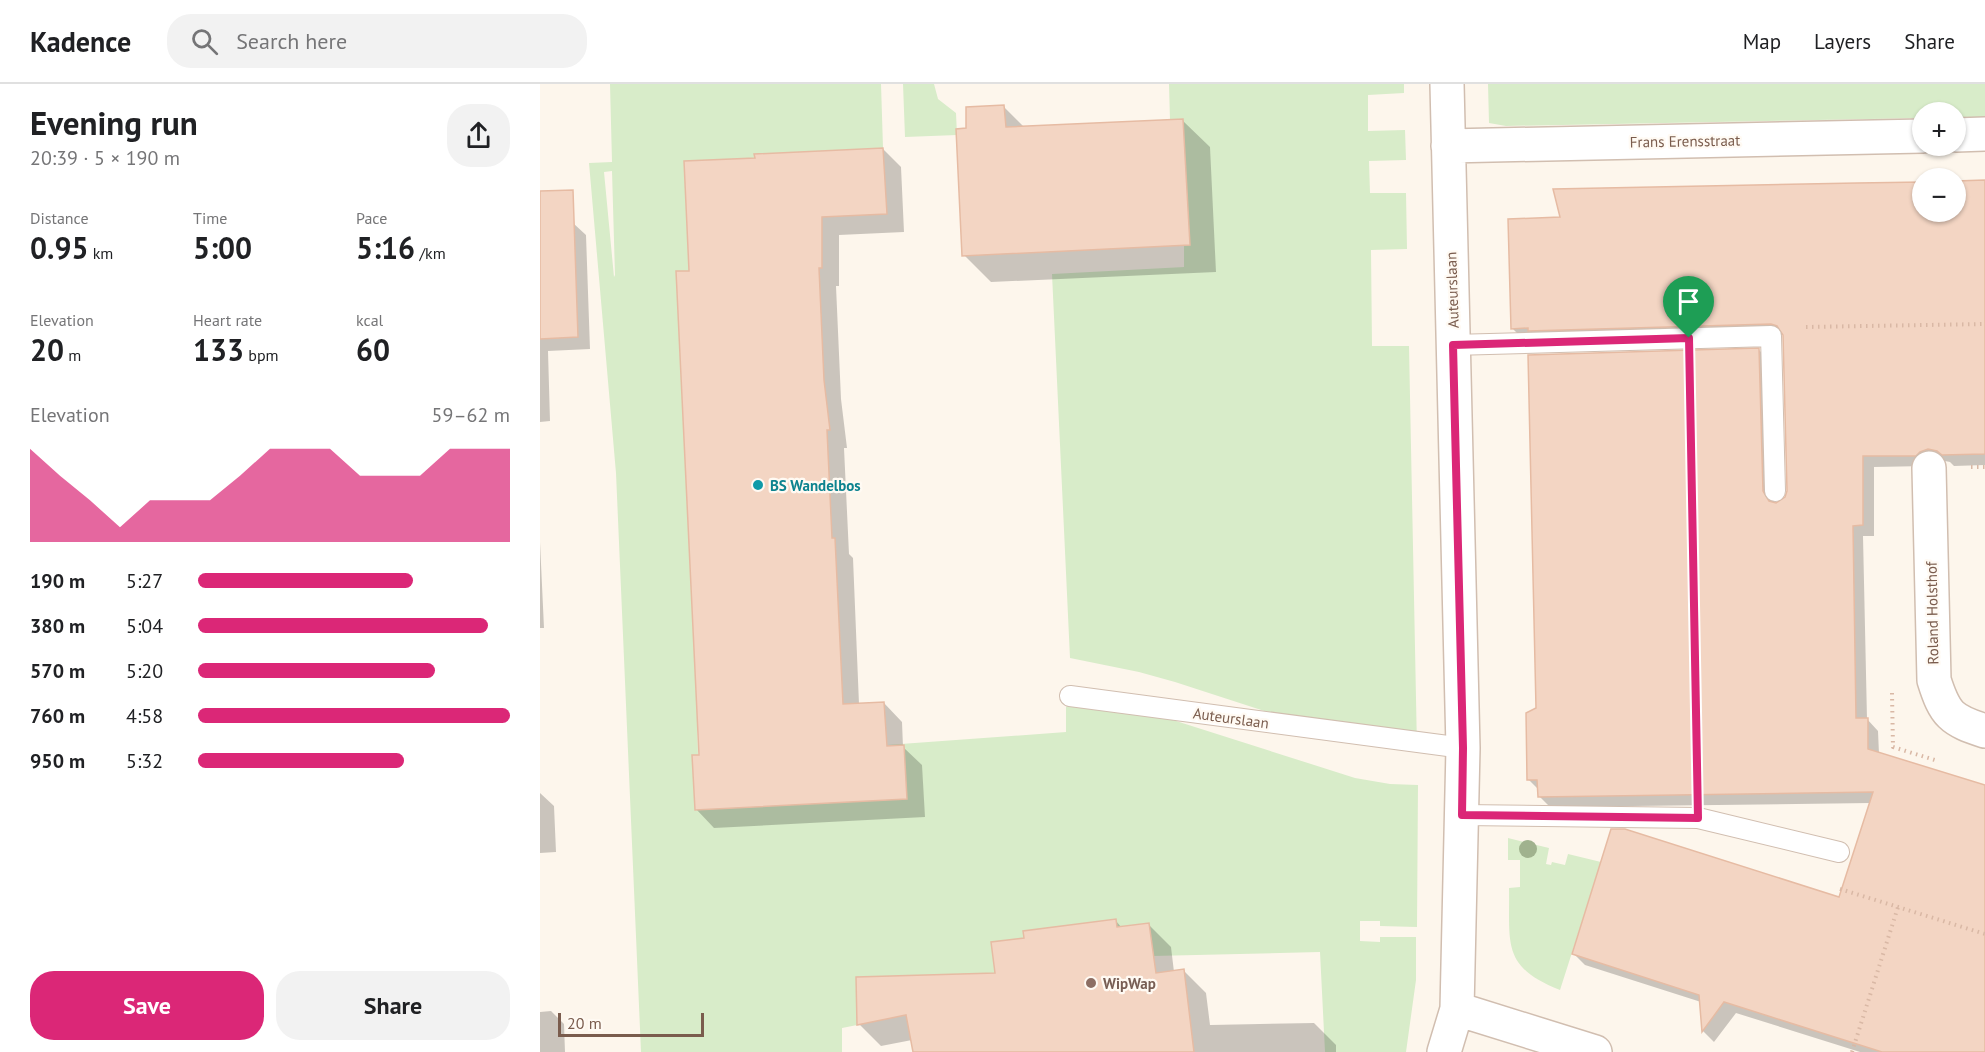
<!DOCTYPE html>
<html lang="en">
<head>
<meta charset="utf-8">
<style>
	body { margin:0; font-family:"PT Sans",sans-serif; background:#f2f2f2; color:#202124; height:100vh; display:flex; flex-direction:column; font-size:22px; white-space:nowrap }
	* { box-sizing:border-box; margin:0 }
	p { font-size:20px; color:#757577 }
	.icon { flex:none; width:33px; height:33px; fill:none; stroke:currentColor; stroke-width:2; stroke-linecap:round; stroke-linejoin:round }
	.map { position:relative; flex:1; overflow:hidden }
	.drawer { display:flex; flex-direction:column; background:#fff; width:540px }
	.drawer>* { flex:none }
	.tools { position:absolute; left:1372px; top:18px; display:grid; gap:12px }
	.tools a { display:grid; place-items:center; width:54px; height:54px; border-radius:50%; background:#fff; box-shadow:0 2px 4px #0004; font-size:30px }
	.scale { position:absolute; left:18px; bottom:15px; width:146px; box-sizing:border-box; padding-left:6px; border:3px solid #7a5c4d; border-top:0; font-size:16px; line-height:21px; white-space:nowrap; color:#7a5c4d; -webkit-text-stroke:4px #fffaf3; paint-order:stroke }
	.pin { position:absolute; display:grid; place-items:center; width:51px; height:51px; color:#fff; margin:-62px -26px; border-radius:50% 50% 50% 0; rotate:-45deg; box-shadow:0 0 6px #0007 }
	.pin .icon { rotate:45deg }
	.round { display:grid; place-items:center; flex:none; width:63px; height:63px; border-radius:24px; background:#f2f2f2 }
	.summary { display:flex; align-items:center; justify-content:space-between; height:102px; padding:0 30px }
	h1 { font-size:33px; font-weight:700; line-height:45px }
	.metrics { display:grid; grid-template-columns:repeat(3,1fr); gap:9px; height:102px; padding:6px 30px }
	.metrics div { display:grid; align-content:center }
	.metrics b { font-size:30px; font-weight:700 }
	.metrics small { font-size:16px; font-weight:400 }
	.metrics p { font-size:16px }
	.chart { height:168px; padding:12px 30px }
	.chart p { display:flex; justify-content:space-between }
	.chart svg { width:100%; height:108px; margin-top:6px; fill:#db2777; opacity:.7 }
	.button { display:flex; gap:12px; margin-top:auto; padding:12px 30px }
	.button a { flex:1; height:69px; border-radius:24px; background:#db2777; color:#fff; font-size:24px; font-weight:700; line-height:69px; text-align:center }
	.button a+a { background:#f2f2f2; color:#202124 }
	ul { padding:0 30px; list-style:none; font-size:20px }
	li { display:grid; grid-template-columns:96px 72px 1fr; align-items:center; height:45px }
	li i { height:15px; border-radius:8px; background:#db2777 }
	header { display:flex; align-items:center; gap:36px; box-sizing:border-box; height:84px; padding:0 30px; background:#fff; border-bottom:2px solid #e0e0e0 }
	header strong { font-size:28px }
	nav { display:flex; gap:33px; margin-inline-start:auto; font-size:21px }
	.search { width:420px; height:54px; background:#f2f2f2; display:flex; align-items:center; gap:15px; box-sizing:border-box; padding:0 21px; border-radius:24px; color:#757577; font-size:22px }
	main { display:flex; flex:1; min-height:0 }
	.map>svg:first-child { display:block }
	.green { fill:#d8ecc9; fill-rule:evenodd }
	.shadow { fill:#0003 }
	.building { fill:#f3d5c3; stroke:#e6bba3; stroke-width:1.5 }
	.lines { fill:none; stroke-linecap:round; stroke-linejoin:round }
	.service-casing { stroke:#d1beb0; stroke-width:22 }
	.minor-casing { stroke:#d1beb0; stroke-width:36 }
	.path { stroke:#d9b8a5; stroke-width:4; stroke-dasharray:1.5 4.5; stroke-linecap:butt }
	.service { stroke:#fff; stroke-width:20 }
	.minor { stroke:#fff; stroke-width:33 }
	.tree { fill:#a0b28e }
	.route-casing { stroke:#fff; stroke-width:12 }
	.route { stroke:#db2777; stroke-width:8 }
	.culture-dot { fill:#0f9aa8; stroke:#fffaf3; stroke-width:2 }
	.education-dot { fill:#8d6e63; stroke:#fffaf3; stroke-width:2 }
	.labels { text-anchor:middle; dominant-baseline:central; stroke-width:4.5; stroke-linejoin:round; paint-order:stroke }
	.street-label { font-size:15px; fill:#7a5c4d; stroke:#fffaf3 }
	.culture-label { font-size:15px; font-weight:bold; fill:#0d838f; stroke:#fffaf3; text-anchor:start }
	.education-label { font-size:15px; font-weight:bold; fill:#785e54; stroke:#fffaf3; text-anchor:start }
</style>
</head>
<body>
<header>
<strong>Kadence</strong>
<div class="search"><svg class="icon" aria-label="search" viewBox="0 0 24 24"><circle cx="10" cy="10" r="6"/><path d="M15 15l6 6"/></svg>Search here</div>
<nav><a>Map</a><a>Layers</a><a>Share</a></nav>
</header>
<main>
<section class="drawer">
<div class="summary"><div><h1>Evening run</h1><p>20:39 · 5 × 190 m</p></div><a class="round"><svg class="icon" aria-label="share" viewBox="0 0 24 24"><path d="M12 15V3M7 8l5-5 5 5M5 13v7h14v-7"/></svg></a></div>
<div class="metrics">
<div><p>Distance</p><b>0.95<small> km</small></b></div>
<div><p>Time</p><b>5:00</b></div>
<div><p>Pace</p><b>5:16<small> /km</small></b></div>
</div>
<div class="metrics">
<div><p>Elevation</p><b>20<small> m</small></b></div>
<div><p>Heart rate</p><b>133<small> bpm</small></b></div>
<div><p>kcal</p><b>60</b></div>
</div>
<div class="chart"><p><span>Elevation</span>59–62 m</p>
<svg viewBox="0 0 160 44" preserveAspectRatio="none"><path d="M0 44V6L10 17L20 27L30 38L40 27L50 27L60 27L70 17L80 6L90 6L100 6L110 17L120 17L130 17L140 6L150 6L160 6V44z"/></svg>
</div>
<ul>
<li><b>190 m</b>5:27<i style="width:69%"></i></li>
<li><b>380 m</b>5:04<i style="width:93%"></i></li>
<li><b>570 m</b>5:20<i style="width:76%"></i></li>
<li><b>760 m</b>4:58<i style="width:100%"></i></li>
<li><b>950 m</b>5:32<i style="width:66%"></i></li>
</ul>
<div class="button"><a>Save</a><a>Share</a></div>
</section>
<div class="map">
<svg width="1445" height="968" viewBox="0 0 1445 968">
	<rect width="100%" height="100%" fill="#fdf6ec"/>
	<!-- green -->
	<path class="green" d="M 70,0 L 341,0 L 343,64 L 215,70 L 215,74 L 144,77 L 149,187 L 136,188 L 157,628 L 158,671 L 152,672 L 155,725 L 367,715 L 364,662 L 347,661 L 526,648 L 526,623 L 532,619 L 614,630 L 815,694 L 850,700 L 878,701 L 877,843 L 840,842 L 840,837 L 820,837 L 820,857 L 840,858 L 840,853 L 876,853 L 876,896 L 866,968 L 785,968 L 780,868 L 613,872 L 609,839 L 577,843 L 576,836 L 483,847 L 484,854 L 457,908 L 436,890 L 317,893 L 317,941 L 302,944 L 302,968 L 101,968 L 76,389 L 49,79 L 72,78 ZM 72,87 L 75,191 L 74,193 L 64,88 Z
		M 363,0 L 394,0 L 398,15 L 416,29 L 417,51 L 365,53 Z
		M 629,0 L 864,0 L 864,9 L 828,11 L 828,47 L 865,46 L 866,76 L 829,77 L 830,109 L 866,109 L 867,165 L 831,166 L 832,262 L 869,262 L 877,664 L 804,653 L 635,598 L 599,588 L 530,574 L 512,190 L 644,183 L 644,162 L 650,161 L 642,35 L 630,36 Z
		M 948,0 L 1445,0 L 1445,33 L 1416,33 L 1416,28 L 1383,28 L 1383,34 L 966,42 L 949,39 Z
		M 968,754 L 1009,764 L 1006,780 L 1011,781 L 1012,778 L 1025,781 L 1028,770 L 1061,778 L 1020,906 C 961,883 970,859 969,804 L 980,803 L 980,776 L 968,776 Z"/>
	<!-- shadow -->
	<path class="shadow" d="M 464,23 L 484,43 L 643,37 L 670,63 L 676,188 L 451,198 L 424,171 L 428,46 Z
		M 343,65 L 361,83 L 364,148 L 299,151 L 299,202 L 296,202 L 301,315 L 307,364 L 304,364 L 309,470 L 313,474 L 319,620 L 344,619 L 362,638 L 363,663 L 382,681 L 385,733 L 174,744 L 156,725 L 160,672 L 150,188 L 217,76 Z
		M 1445,98 L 1445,381 L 1414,382 L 1410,378 L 1400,376 L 1387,382 L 1334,383 L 1334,452 L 1323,452 L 1327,635 L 1338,647 L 1339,670 L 1445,968 L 1320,968 L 1196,929 L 1174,958 L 1163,947 L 1161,918 L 1045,881 L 1034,870 L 1300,815 L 1331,719 L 1010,723 L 999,712 L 999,706 L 989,696 L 997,625 L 1219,266 L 1230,277 L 1234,420 L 1243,418 L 1248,408 L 1243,251 L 1001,257 L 983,255 L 972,244 L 1022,135 L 1383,99 L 1383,128 L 1416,128 L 1416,99 Z
		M 0,139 L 33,139 L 46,151 L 50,265 L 8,267 L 10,337 L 0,338 Z
		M 0,458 L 4,544 L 0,544 Z
		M 0,709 L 14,722 L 16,768 L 0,769 Z
		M 576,837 L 582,844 L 609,841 L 631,863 L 634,888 L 644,887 L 666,909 L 670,941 L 774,939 L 796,961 L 796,968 L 375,968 L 372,956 L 341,962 L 319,940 L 457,891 L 485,856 Z
		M 11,927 L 24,940 L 25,968 L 0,968 L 0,928 Z"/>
	<!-- building -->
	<path class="building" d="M 464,21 L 466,43 L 643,35 L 650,161 L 422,172 L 416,45 L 426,44 L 426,23 Z
		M 343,64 L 347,130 L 282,133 L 282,184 L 279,184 L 284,296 L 290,346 L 287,346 L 292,454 L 295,454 L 303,620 L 344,618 L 347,662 L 364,661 L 367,715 L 155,726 L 152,671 L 159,671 L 136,187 L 149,187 L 144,77 L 215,74 L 214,70 Z
		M 1445,96 L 1445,370 L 1402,371 L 1397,367 L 1388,365 L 1380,368 L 1376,372 L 1323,372 L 1323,441 L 1313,442 L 1316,634 L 1328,634 L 1328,665 L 1445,701 L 1445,968 L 1342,968 L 1184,918 L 1162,948 L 1159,911 L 1032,870 L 1071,745 L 1085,745 L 1299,813 L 1333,708 L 998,713 L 997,696 L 987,696 L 986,629 L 996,624 L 988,271 L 1219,264 L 1223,407 L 1229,417 L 1236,419 L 1245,413 L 1247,407 L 1243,251 L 1237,242 L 1231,240 L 988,247 L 988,244 L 971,245 L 968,135 L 1020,133 L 1013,105 L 1317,99 L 1383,98 L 1383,128 L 1416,128 L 1416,97 Z
		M 33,106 L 38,253 L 0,255 L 0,107 Z
		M 576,835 L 577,843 L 609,839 L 616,889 L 644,885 L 654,968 L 373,968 L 366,931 L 317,941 L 316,893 L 455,889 L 451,858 L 484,854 L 483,847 Z"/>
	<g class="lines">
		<!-- service casing -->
		<g class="service-casing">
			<path id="service" d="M 913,261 L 1231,252 L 1235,407
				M 530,612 L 923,664
				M 922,731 L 1158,734 L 1299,768"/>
		</g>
		<!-- minor casing -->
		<g class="minor-casing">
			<path id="minor" d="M 1416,51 L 1445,50
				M 908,62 L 1383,52
				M 1389,384 L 1394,596 C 1405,631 1411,636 1445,647
				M 917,925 L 1055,968
				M 904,968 L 917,925 L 923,664 L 907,0"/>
		</g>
		<!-- path -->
		<path class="path" d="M 1266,243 L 1445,240
			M 1150,288 L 1158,698
			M 1431,383 L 1445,383
			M 1352,609 L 1353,663 L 1398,677
			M 1300,805 L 1445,850
			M 1312,968 L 1358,823"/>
		<!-- service -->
		<use href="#service" class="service"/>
		<!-- minor -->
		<use href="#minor" class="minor"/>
	</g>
	<!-- trees -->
	<circle class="tree" cx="988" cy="765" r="9"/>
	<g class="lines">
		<!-- route casing -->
		<g class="route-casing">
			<path id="route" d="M 1149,254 L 1158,734 L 922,731 L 923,664 L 913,261 Z"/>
		</g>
		<!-- route -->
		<use href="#route" class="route"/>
	</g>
	<!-- markers -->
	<circle class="culture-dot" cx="218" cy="401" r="6"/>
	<circle class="education-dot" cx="551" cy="899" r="6"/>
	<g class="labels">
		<!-- street labels -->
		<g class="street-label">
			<text transform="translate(1145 57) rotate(-1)">Frans Erensstraat</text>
			<text transform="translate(912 206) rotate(-92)">Auteurslaan</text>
			<text transform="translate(1392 529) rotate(-91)">Roland Holsthof</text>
			<text transform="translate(691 634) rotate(8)">Auteurslaan</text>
		</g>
		<!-- culture labels -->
		<g class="culture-label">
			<text x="230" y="401">BS Wandelbos</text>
		</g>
		<!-- education labels -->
		<g class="education-label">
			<text x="563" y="899">WipWap</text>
		</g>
	</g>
</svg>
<div class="tools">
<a>+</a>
<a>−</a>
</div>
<div class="scale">20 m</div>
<div class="pin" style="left:1149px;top:254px;background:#1e9e55"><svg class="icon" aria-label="arrive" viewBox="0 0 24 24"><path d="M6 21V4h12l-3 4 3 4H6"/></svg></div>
</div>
</main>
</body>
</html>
